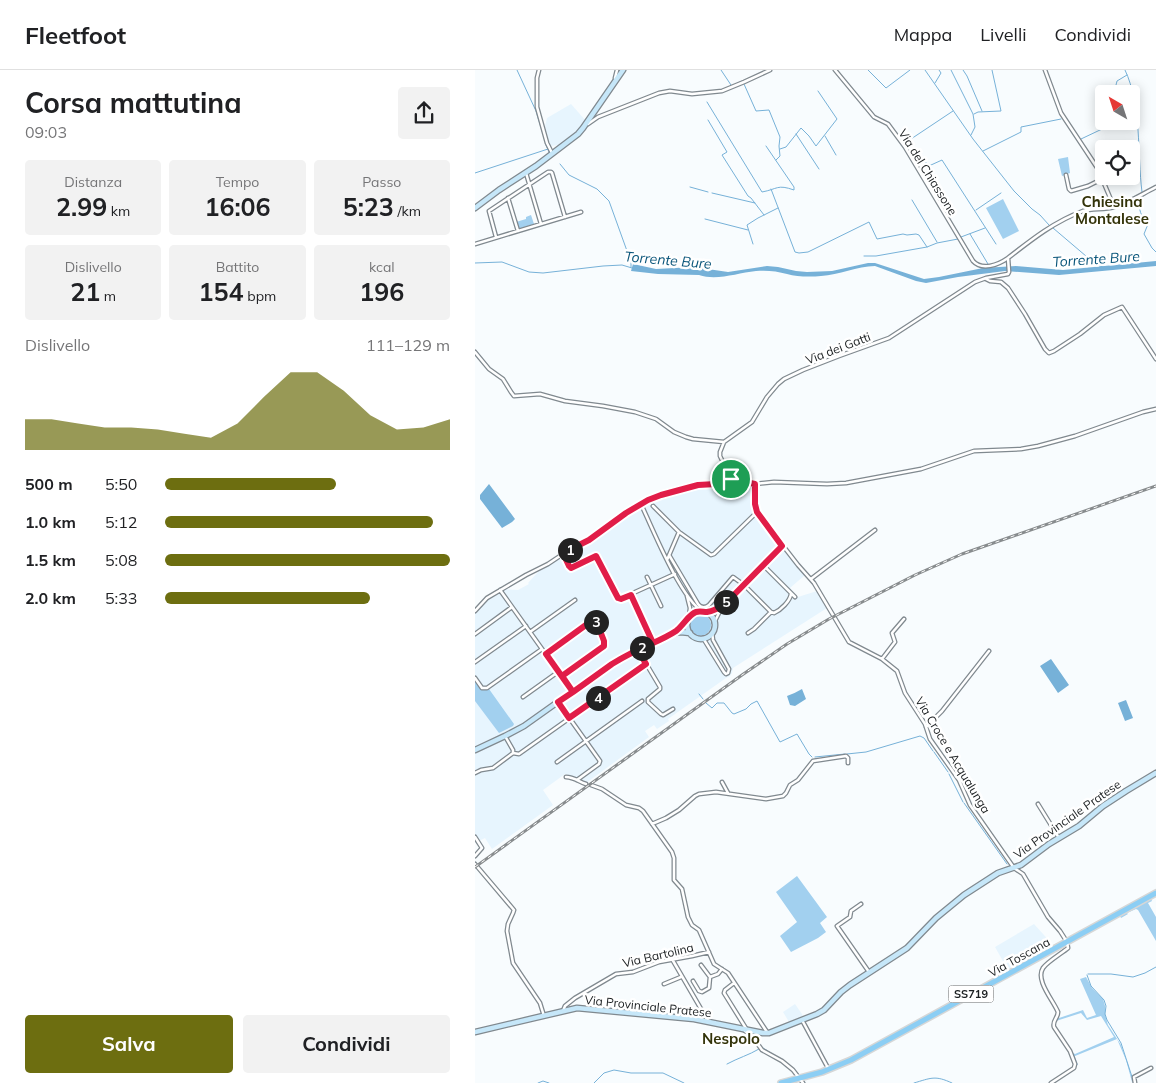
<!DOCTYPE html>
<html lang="it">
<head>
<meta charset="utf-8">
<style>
	body { margin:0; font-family:Mulish,sans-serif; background:#f2f2f2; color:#202124; height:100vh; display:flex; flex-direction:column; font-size:19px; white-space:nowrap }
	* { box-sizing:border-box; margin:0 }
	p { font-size:16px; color:#757577 }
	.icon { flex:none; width:28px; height:28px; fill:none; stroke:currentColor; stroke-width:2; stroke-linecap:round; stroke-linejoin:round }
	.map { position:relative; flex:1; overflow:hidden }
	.side { display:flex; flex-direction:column; background:#fff; width:475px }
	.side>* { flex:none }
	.needle { width:32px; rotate:321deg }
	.buttons { position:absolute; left:620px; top:15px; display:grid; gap:10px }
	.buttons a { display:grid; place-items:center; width:45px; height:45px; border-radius:5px; background:#fff; box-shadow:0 2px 12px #0003; font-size:25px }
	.pin { position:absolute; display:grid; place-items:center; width:42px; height:42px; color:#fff; margin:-21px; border:2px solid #fff; border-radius:50%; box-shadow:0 1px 5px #0007 }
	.km { position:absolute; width:25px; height:25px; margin:-12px; border-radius:50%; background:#222; color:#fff; font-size:14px; line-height:25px; text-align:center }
	.round { display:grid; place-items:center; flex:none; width:52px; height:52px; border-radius:5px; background:#f2f2f2 }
	.head { display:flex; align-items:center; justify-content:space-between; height:85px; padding:0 25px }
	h1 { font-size:28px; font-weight:700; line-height:38px }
	.stats { display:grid; grid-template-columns:repeat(3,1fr); gap:8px; height:85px; padding:5px 25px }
	.stats div { display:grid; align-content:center; border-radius:5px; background:#f2f2f2; text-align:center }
	.stats b { font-size:25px; font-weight:700 }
	.stats small { font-size:14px; font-weight:400 }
	.stats p { font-size:14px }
	.chart { height:140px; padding:10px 25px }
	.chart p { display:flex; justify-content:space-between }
	.chart svg { width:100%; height:90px; margin-top:5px; fill:#6d6e10; opacity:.7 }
	.cta { display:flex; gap:10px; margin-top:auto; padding:10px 25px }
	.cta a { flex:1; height:58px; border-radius:5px; background:#6d6e10; color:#fff; font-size:20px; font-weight:700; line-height:58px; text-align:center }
	.cta a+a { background:#f2f2f2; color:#202124 }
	ul { padding:0 25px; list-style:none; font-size:16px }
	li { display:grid; grid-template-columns:80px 60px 1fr; align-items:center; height:38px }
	li i { height:12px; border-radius:6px; background:#6d6e10 }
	header { display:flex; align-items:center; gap:30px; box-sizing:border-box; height:70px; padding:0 25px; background:#fff; border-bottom:1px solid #e0e0e0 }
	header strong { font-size:24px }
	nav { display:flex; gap:28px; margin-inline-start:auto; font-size:18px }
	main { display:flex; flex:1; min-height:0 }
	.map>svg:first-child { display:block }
	.built { fill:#e7f5fe }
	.green { fill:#a2d0ef; fill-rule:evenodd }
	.water { fill:#76b1d8 }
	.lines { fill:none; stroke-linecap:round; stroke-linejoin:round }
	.stream { stroke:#76b1d8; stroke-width:1 }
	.street-casing { stroke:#80898f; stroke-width:5 }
	.secondary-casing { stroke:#80898f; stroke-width:7 }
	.primary-casing { stroke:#d6d7d7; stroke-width:8 }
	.street { stroke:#fff; stroke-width:2.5 }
	.secondary { stroke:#c6e7f9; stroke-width:4.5 }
	.primary { stroke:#8ccef4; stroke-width:5 }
	.rail-casing { stroke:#888c8e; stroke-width:3 }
	.rail { stroke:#fff; stroke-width:1; stroke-dasharray:4; stroke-linecap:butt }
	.route-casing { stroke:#fff; stroke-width:10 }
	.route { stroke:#e11d48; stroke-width:6 }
	.labels { text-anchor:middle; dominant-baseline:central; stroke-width:5; stroke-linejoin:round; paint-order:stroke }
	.shield { fill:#fff; stroke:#5f6264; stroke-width:1 }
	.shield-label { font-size:11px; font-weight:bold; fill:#1b1f21 }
	.street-label { font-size:12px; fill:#1b1f21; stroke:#fff }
	.water-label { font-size:14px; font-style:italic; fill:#09557a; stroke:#fff }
	.quarter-label { font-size:15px; font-weight:bold; fill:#34340a; stroke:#fff }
</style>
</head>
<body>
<header>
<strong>Fleetfoot</strong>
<nav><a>Mappa</a><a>Livelli</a><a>Condividi</a></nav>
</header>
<main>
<section class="side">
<div class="head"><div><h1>Corsa mattutina</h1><p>09:03</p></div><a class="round"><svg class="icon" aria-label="share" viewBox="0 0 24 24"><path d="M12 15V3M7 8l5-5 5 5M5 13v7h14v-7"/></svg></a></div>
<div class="stats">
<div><p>Distanza</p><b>2.99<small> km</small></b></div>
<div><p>Tempo</p><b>16:06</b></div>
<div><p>Passo</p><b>5:23<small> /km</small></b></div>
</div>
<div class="stats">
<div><p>Dislivello</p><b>21<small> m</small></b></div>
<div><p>Battito</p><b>154<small> bpm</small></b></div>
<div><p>kcal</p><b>196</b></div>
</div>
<div class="chart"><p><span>Dislivello</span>111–129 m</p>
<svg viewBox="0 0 160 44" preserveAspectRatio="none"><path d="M0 44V29L10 29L20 31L30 33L40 33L50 34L60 36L70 38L80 31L90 18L100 6L110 6L120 15L130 27L140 34L150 33L160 29V44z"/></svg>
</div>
<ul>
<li><b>500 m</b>5:50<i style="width:60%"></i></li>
<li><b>1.0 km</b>5:12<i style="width:94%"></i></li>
<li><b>1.5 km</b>5:08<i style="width:100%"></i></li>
<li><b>2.0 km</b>5:33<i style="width:72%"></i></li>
</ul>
<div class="cta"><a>Salva</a><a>Condividi</a></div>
</section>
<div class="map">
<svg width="681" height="1013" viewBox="0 0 681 1013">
	<rect width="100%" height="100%" fill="#f8fcfe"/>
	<!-- built -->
	<path class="built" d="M 96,34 L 111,51 L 104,59 L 84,75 L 75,76 L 70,56 L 72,48 Z
		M 260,410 L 273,414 L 277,417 L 280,438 L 285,451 L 330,505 L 315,518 L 323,527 L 342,521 L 352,538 L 258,598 L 257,603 L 255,606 L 251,608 L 193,649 L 194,651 L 182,659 L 179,655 L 170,661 L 174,667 L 111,713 L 90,704 L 68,720 L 78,735 L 17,779 L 10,768 L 0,773 L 0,539 L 12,526 L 25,519 L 43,520 L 54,514 L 53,513 L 64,501 L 93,483 L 111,474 L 149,446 L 177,430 L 194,424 L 204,423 L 225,415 L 241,416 L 254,411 Z
		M 559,854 L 578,875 L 533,900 L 520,877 Z
		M 320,934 L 329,947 L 314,952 L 308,942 Z"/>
	<!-- green -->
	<path class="green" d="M 593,87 L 595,103 L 587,106 L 583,89 Z
		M 528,129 L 544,161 L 528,169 L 511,138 Z
		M 56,145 L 59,154 L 44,159 L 41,152 L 51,149 L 51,147 Z
		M 264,515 L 265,516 C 255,526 246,540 231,539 L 234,538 L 235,538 L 249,523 L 253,526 Z
		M214 555a11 11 0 1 1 22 0a11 11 0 1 1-22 0Z
		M 0,610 L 7,620 L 14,619 L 39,654 L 38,656 L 24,663 L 0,631 Z
		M 322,806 L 352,847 L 345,853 L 351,862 L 343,868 L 316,882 L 305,866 L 322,852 L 301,822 Z
		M 674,829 L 676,829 L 677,831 L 673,833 L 681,847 L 681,871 L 663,840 L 661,839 L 652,843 L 653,844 L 646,848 L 645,846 Z
		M 611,907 L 617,918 L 628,929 L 630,936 L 630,944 L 631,948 L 633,955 L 646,975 L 653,994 L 658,1013 L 657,1012 L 651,990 L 642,969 L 600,986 L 600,987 L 603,995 L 601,995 L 598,985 L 580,956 L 581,949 L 608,940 L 612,948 L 621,945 L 605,909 ZM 606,943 L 612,950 L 626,946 L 639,967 L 600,984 L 598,983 L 580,956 L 581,951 Z"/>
	<!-- water -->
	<path class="water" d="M 681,191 L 681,196 L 584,205 L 530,201 L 483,207 L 451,213 L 441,211 L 400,196 C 382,196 364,205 346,206 C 336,207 322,207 312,204 C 302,201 291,200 281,201 C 262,203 242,211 224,205 L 183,204 L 156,201 L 158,194 L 181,199 L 219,197 L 253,202 L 292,196 L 303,197 L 321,201 L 332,202 L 357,201 L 393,193 L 400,193 L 449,209 L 464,207 L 508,198 L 541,196 L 588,200 Z
		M 14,414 L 40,449 L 37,452 L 27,458 L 5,429 L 5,425 Z
		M 576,589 L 594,615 L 583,623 L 565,596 Z
		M 327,619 L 331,629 L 320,636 L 315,635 L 312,626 C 317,624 322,622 327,619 Z
		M 651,630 L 658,648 L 650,651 L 643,633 Z"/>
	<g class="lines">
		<!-- stream -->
		<path class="stream" d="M 42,0 L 61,41 L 68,64
			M 246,0 L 256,15
			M 393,0 L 411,18 L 435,0
			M 450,0 L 498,69 L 539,121 L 557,139 L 565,145 L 574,155
			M 476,0 L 498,44 L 500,57 L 496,65
			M 488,0 L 492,6 L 507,41
			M 650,0 C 667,36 662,83 667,122
			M 460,13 L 466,3 L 464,0
			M 269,14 L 281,41 L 294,40 L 305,67 L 304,76 L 305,86 L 301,90
			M 259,15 L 267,11
			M 638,24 L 640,19 L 642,11 L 652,5
			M 232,32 L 287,122 C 303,119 302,114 319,120 L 319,117 L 291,76
			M 622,32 L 629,29
			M 499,44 L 503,42 L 526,41 L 517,0
			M 233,50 L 252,82 L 247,85 L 273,126 L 276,128 L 289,145
			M 321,64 L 344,99
			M 350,66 L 361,85
			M 606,69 L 644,51
			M 430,73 L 478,41
			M 71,75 L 74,82
			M 437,78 C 443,85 447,92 456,95 L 467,90 L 521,174
			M 305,79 L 311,77 L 326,58 L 334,66 L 341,76 L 362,49 L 343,21
			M 508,81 L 546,62 L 546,57 L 586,49
			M 85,94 L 94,105 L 122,119 L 134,131 L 156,192 L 156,197
			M 0,103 L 73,79
			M 215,117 L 233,122
			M 296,119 L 320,182 L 324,183 L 333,182 L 394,152 L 402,169 L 428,164 L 432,165 L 441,164 L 444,165 L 452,177
			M 237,123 L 280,133
			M 668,126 C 667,129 665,131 665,134 C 663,142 669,149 673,154 L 669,164 L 677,178 L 681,182
			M 437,130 L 462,172
			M 501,140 L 526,123
			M 230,149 L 273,160
			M 578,158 L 618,192 L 622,195 L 628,197
			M 495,164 L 513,194
			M 486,167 L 510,158
			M 278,174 L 272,155 L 283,148 L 303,138
			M 389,186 L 401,186 L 452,177 L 462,173 L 483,169
			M 0,193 L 27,192 L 54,202 L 68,203 L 128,196 L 147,195 L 157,198
			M 224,624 L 228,629
			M 231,633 L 237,638 L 242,633 L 249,633 L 257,643 L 259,644 L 271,639 L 276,634 L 282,631 L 305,672 L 322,664 L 334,684 L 337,687
			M 459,682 L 473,702
			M 372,684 L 391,682 L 445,666 L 449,668 L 458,681
			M 340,687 L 370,684
			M 474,704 L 488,732
			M 489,733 L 532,794
			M 613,904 L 636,904 L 658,907 L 670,903 L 681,897
			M 612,905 L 616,916 L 629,930 L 631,936 L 630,944 L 632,950 L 646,973 L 659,1013
			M 288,978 C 302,987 314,994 325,1006
			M 252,994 C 263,988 274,985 284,979
			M 328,1010 L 330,1013
			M 63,1013 L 68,1011 L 74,1013
			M 119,1013 L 129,1003 L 139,1000 L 156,1003 L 188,1003 L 209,1013
			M 439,1013 C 456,1008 460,1005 477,1013"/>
		<!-- street casing -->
		<g class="street-casing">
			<path id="street" d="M 64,0 L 62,8 L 62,37 L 72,73 L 77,83
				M 360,0 L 399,47 L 413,54 L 430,77 L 498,191 C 507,201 523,195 533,188
				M 570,0 L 586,43 L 623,99 L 639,137
				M 140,8 L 142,0
				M 113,54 L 123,47 L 184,23 L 195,21 L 217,24 L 247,21 L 269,12 L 295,0
				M 51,103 L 66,154
				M 591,105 L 594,119 L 596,121 L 613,116 L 627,109
				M 33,128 L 43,161
				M 21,167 L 14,141 L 73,102 L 76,102 L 77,103 L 90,147
				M 0,174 L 106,142
				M 511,209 L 515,211 L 526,212 L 533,218 L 550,244 L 570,279 L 574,283 L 579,281 L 605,264 L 629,245 L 647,237 L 681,289
				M 0,282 L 14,299 L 28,309 L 36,322 L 39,326 L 65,324 L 90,331 L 128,336 L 160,342 L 181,349 L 199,362 L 211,367 L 218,369 L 249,372
				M 256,409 L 245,386 L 245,382 L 249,372 L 277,352 L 292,327 L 303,314 L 309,309 L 328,300 L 364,286 L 414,268 L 500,212 L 511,208 L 533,204 L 534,202 L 533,188 C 556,170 580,151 608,141 C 618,138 629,140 639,137 C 654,133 667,124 681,117
				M 280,414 L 280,435 L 282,442 L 288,450 L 323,495 L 339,513 L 374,572 L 407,589 L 422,601 L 430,623 L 450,654 L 455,669 L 484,710 L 495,735 L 539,798 L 548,804 L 573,847 L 585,861 L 592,872 L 593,878 C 587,883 572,892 568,898 C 560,910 578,930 583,942 C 583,948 577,951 579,957 L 595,981 L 600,994 L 599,998 L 576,1013
				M 166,434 C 178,460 206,529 228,542
				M 178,436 L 204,462 L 236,485 L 239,484 L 282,442
				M 88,483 L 94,496 L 96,498 L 121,486 L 142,528 L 145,529 L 200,504
				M 194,485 L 223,534 C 226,538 230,538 234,535 L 258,507 L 269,515 L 296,542
				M 192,490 L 204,462
				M 288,495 L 320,527
				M 172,507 L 186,536
				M 336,509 L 400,460
				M 25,520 L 97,621
				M 156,525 L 178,573
				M 212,526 L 215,538 L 214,548
				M 0,541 L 12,528 L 51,505 L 73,494 L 91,482 L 114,470 L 155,440 L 188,424 L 223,415 L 241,414 L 258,409 L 280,414 L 299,412 L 352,414 L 371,413 L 446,399 L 499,381 L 546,379 L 563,376 L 600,366 L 668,342 L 681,339
				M 230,542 L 241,540 L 250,534 L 307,476
				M 296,542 L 299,543 C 306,540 315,531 316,524
				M 239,553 L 247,537
				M 55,562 L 100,530
				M 273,563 L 279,559 L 296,542
				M 0,564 L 37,537
				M 228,568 L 249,602 L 251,604 L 253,603 L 254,599 L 238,570 L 237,562
				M 163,580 L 185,617 L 185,619 L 173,629 L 173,632 L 186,644 L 188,645 L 198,639
				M 71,584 L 116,552 C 117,552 119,551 120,552 C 125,553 129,571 129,576 L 87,606
				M 407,589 L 420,572 L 417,563 L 429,549
				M 0,592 L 51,556
				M 0,608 L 7,618 L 12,618 L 67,579
				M 48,627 L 83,602
				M 83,632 L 125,691 L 124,694 L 102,710
				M 451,657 L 467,641 L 514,581
				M 38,683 L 44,684 L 171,594
				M 82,692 L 167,631
				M 0,703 L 6,700 L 18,698 L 38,683 L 38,680 L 30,666
				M 91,707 C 99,707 104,712 111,714
				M 247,712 L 253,723
				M 116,715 L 127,719 L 151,735 L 164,738 L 168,741 L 197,782 L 199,788 L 199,810 L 207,819 L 213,847 L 217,855 L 224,860 L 239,894 L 253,903 L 292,962
				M 563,734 L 584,768
				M 177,754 L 191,748 L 204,740 L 220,726 L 224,724 L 241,722 L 291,729 L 308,726 L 311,723 L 315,715 L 323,710 L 338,691 L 371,686 L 373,688 L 373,693
				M 0,767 L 7,778 L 0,786
				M 0,794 L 39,840 L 38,843 L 33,854 L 32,861 L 38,893 L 65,933 L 69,946
				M 386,834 L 376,841 L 375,847 L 362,856 L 394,902
				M 197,889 L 233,951
				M 226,895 L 235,907 L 243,904 L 247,899
				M 218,911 L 224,921 L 227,922 L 234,918 L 235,907
				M 259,913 L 250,920 L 249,923 L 272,960
				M 189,914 L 206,907
				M 88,941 L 90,936 L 100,928 L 141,904 L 158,902 L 184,892 L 217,886 L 234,882
				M 327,950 L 353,998
				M 270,961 L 277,966 L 287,980 L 307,991 L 318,1000 L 328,1013
				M 660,1013 L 659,1007 L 676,998"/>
		</g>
		<!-- secondary casing -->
		<g class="secondary-casing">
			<path id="secondary" d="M 0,138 L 24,120 L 61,96 L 103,64 L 108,58 L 148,0
				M212 555a14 14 0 1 1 28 0a14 14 0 1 1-28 0Z
				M 199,563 L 206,562 L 215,563
				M 0,680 L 30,666 L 49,656 L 139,592 L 196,564 L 202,560 L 213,549
				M 0,962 L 102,938 L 219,949 L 288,963 L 294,963 L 342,944 L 349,940 L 366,922 L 375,915 L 432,878 L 461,848 L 489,825 L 523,803 L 546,795 L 574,774 L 604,756 L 628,736 L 651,721 L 681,703"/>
		</g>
		<!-- primary casing -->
		<g class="primary-casing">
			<path id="primary" d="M 306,1013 L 347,1002 L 376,990 L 681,823"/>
		</g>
		<!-- street -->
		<use href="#street" class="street"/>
		<!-- secondary -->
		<use href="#secondary" class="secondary"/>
		<!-- primary -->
		<use href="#primary" class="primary"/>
		<!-- rail casing -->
		<g class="rail-casing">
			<path id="rail" d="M 0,797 L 267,605 L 312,574 L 354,549 L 440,505 L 487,484 L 681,416"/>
		</g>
		<!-- rail -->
		<use href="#rail" class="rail"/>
	</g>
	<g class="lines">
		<!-- route casing -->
		<g class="route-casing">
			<path id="route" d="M 256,409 L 241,414 L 223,415 L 186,425 L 173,430 L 151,443 L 114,470 L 88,483 L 94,496 L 96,498 L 121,486 L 143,528 L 146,529 L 156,525 L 178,573 C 164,579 150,586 137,594 L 98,622 L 87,606 L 129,576 L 129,571 L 122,553 L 119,551 L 115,552 L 71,584 L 98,622 L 83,632 L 94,648 L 171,594 L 163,580 C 175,574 189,569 201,561 C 208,556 214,544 221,542 C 225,541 228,542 232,542 C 239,541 244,538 250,534 L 307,476 L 282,442 L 280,434 L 280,414 L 256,409"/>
		</g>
		<!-- route -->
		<use href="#route" class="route"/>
	</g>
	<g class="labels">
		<!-- shield labels -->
		<rect class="shield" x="473.5" y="915.5" width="45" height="17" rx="4"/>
		<g class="shield-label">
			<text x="496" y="924">SS719</text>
		</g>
		<!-- street labels -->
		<g class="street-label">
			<text transform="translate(453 102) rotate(58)">Via del Chiassone</text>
			<text transform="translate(363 278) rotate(-21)">Via dei Gatti</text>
			<text transform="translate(478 685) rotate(59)">Via Croce e Acqualunga</text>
			<text transform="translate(592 749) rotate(-35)">Via Provinciale Pratese</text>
			<text transform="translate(183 885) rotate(-13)">Via Bartolina</text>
			<text transform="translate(544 887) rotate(-29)">Via Toscana</text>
			<text transform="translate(173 936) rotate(6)">Via Provinciale Pratese</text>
		</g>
		<!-- water labels -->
		<g class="water-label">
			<text transform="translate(621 189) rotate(-4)">Torrente Bure</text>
			<text transform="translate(193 190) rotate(5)">Torrente Bure</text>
		</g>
		<!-- quarter labels -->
		<g class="quarter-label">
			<text x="637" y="131">Chiesina<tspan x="637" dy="17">Montalese</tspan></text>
			<text x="256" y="968">Nespolo</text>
		</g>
	</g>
</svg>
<div class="buttons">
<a><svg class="needle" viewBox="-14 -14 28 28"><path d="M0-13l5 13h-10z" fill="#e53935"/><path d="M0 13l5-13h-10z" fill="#757577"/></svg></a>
<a><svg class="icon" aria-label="locate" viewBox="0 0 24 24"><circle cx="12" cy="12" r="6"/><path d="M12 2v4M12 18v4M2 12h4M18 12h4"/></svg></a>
</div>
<div class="pin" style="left:256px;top:409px;background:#1e9e55"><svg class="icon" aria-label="arrive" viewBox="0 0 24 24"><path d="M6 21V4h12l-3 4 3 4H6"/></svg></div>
<b class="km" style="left:95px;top:480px">1</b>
<b class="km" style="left:167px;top:578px">2</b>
<b class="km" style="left:121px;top:552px">3</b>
<b class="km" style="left:123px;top:628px">4</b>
<b class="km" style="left:251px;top:532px">5</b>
</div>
</main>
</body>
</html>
